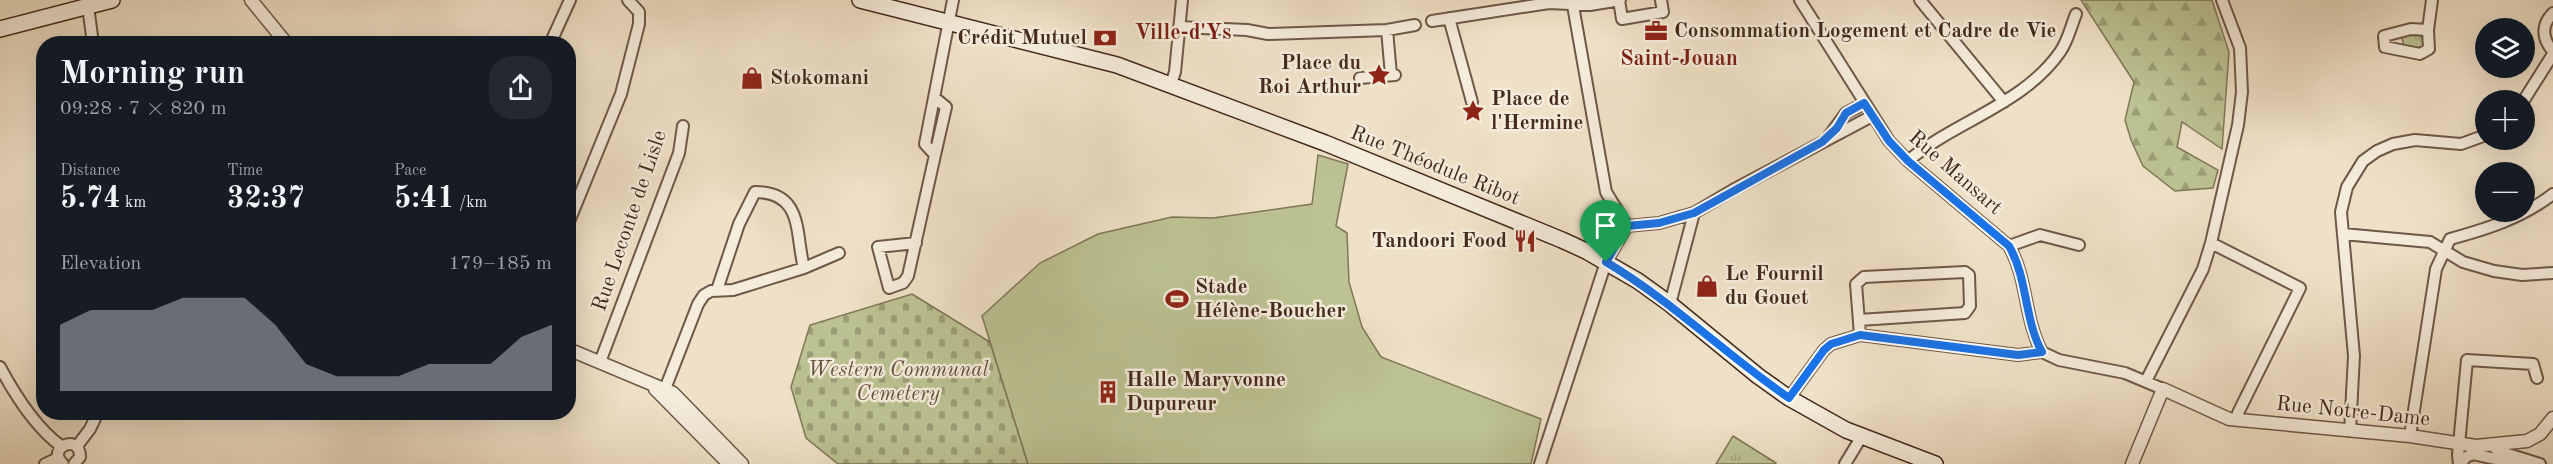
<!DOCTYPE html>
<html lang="en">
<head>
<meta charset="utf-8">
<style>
	body { margin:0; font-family:"Old Standard TT",serif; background:#242831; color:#f1f3f6; height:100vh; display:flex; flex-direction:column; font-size:22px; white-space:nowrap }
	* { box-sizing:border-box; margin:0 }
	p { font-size:20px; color:#9ea1a6 }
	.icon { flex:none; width:33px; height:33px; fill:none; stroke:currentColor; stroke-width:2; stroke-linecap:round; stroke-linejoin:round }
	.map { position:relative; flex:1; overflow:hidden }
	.details { position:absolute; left:36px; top:36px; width:540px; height:384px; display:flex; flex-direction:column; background:#171b24; border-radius:24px; box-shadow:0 6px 24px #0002 }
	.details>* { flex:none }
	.tools { position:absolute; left:2475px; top:18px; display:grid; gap:12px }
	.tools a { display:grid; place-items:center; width:60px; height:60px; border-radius:50%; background:#171b24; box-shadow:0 6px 24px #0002; font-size:30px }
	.pin { position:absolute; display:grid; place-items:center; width:51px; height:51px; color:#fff; margin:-62px -26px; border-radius:50% 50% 50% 0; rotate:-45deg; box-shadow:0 0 6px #0007 }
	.pin .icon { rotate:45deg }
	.round { display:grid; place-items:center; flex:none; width:63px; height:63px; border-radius:24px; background:#242831 }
	.overview { display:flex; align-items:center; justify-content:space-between; height:102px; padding:0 24px }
	h1 { font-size:33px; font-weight:600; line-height:45px }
	.figures { display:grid; grid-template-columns:repeat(3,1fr); gap:9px; height:102px; padding:6px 24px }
	.figures div { display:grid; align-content:center }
	.figures b { font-size:30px; font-weight:600 }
	.figures small { font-size:16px; font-weight:400 }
	.figures p { font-size:16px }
	.chart { height:168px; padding:12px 24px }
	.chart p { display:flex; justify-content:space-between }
	.chart svg { width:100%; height:108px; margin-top:6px; fill:#8c9099; opacity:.7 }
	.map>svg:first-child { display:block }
	.grass { fill:url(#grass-tufts); stroke:#807658; stroke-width:1.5 }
	.forest { fill:url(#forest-firs); stroke:#807658; stroke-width:1.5 }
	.cemetery { fill:url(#cemetery-stones); stroke:#807658; stroke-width:1.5 }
	.park { fill:#bcc293; stroke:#807658; stroke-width:1.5 }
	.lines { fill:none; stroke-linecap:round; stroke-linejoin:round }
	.minor-casing { stroke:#6e5847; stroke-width:14 }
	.tertiary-casing { stroke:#6e5847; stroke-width:15 }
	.secondary-casing { stroke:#432a1c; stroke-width:18 }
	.minor { stroke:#f5ecdb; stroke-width:10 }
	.tertiary { stroke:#f5ecdb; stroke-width:12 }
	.secondary { stroke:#f5ecdb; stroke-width:15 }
	.route-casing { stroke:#fff; stroke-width:12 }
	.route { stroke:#1a73e8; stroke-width:8 }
	.labels { text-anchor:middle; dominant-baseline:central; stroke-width:5; stroke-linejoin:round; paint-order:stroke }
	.poi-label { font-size:21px; font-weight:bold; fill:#432a1c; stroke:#f5ecdb; text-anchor:start }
	.street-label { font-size:21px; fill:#432a1c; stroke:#f5ecdb }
	.park-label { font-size:21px; font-style:italic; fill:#61503a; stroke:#f5ecdb }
	.neighbourhood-label { font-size:22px; font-weight:bold; fill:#7a1f14; stroke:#f5ecdb }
</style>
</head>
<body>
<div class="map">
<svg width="2553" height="464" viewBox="0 0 2553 464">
	<defs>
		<pattern id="grass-tufts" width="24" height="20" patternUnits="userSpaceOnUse" patternTransform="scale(1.5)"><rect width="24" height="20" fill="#bcc293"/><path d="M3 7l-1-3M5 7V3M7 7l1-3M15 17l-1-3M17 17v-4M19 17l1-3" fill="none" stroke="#9a9e77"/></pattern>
		<pattern id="forest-firs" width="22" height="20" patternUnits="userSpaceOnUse" patternTransform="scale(1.5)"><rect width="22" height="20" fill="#bcc293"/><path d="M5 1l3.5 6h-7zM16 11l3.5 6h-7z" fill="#9a9e77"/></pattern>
		<pattern id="cemetery-stones" width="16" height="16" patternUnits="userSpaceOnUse" patternTransform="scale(1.5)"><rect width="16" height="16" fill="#bcc293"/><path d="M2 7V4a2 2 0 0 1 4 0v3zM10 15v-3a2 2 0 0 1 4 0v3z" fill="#9a9e77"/></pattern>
	</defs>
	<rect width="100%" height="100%" fill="#efe1c7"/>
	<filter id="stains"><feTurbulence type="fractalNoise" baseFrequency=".00333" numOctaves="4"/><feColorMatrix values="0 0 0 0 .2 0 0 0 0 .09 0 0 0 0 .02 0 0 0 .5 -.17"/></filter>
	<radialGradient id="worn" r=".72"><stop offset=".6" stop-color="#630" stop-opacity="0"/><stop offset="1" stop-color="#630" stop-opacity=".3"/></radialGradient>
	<!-- grass -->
	<path class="grass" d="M 2408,33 L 2422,35 L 2423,46 L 2419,49 L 2404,46 L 2402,38 Z
		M 1733,436 L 1776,463 L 1775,464 L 1716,464 Z"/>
	<!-- forest -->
	<path class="forest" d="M 2081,0 L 2212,0 L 2229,52 L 2222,149 L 2182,122 L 2177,147 L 2218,170 L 2213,188 L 2175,191 L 2143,166 L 2131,140 L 2125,120 L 2134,82 Z"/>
	<!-- cemetery -->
	<path class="cemetery" d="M 912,294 L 990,342 L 1028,464 L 838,464 L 806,438 L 791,387 L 810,325 Z"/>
	<!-- park -->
	<path class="park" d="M 1318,155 L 1348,164 L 1336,226 L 1347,233 L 1349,282 L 1362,327 L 1381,357 L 1541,419 L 1531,464 L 1028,464 L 982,316 L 1040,263 L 1098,234 L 1172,217 L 1213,218 L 1312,204 Z"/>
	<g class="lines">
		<!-- minor casing -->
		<g class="minor-casing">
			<path id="minor" d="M 1572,0 L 1606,192 L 1627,226
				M 1619,0 L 1622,19 L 1663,12 L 1661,0
				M 1800,0 L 1889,141 L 1908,161 L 2009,246 C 2028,279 2024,319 2042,352
				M 1920,0 L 2004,102
				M 88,6 L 93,44
				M 2553,13 C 2541,25 2542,39 2553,51
				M 1449,18 L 1472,102
				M 1432,21 L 1549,3 L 1590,5 L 1620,0
				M 1179,27 L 1247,30 L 1268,34 L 1387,30 L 1415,25
				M 1387,30 L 1391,75
				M 2428,30 L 2411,29 L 2384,36 L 2385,47 L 2420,54 L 2429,49 L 2428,30 L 2432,0
				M 550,44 L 570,0
				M 1360,78 L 1395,75
				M 1171,84 L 1175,72 L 1182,0
				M 935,98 L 946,107 L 935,155
				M 2524,100 L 2553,54
				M 1829,136 L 1846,113 L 1865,103
				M 1908,161 C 1955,121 2023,105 2060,52 C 2068,41 2071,26 2076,14
				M 568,224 L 621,94 L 639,24 L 639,12 L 628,0
				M 1627,226 L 1659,223 L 1694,213 L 1733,190 L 1872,116
				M 2343,234 L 2430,242 L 2463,262 L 2494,271 L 2522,275 L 2553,273
				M 916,243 L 878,247 L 889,288 L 903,283 L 908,276 L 935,155 L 925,144 L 953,0
				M 2211,243 L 2300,288 L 2238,413 L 2237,420
				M 2009,246 L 2040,235 L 2079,245
				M 717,290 L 739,224 L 755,192 C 804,192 795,234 804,268
				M 1670,304 L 1694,213
				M 1859,320 L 1965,313 L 1970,306 L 1969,275 L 1965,272 L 1864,277 L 1856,284 L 1860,335
				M 600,362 L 679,153 L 683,126
				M 0,367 C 15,395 35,427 61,446
				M 2146,381 L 2203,269 L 2211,243 L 2238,125 L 2242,92 L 2240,48 L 2222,0
				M 665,389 L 698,304 L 704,295 L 711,291 L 733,290 L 804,268 L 839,253
				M 1789,398 L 1824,350 L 1831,344 L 1860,335 L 2018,355 L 2042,352 L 2059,360 L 2125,373 L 2163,389
				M 2350,431 L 2354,356 L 2341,212 L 2347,187 L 2363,161 L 2377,151 L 2393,144 L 2415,140 L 2461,144 L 2486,135
				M 2410,436 L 2436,269 L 2450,239 C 2487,229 2522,218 2553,194
				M 77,446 L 90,429 L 98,412
				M 2493,446 L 2498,451 L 2540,464
				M 45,464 L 58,458
				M 63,464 C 45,448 80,432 80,457 L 74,464
				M 1540,464 L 1606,262 L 1627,226
				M 1845,464 L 1862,436
				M 2459,464 L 2458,455 L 2467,360 L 2533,364 L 2537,378
				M 2460,464 L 2466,457 L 2473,454 L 2500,460 L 2532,462"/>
		</g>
		<!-- tertiary casing -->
		<g class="tertiary-casing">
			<path id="tertiary" d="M 251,0 L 287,44
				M 568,349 L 673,393 L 742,464
				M 655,389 L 729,464
				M 2132,464 L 2163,389 L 2229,419 L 2410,436 L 2476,446 L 2527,441 L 2540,434 L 2553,418"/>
		</g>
		<!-- secondary casing -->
		<g class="secondary-casing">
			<path id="secondary" d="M 860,0 L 1117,65 L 1325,143 L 1562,240 L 1586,251 L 1638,281 L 1670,304 L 1758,376 L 1789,398 L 1846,430 L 1935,464
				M 0,29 L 112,0"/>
		</g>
		<!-- minor -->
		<use href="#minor" class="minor"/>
		<!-- tertiary -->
		<use href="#tertiary" class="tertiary"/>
		<!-- secondary -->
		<use href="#secondary" class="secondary"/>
	</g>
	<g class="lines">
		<!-- route casing -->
		<g class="route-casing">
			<path id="route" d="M 1864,103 L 1889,141 L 1908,161 L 2009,246 C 2028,279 2024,319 2042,352 L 2018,355 L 1860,335 L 1831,344 L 1824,350 L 1789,398 C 1726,355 1672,301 1606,262 L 1627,226 L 1659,223 L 1694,213 L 1822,142 L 1837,128 L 1846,113 Z"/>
		</g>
		<!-- route -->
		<use href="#route" class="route"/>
	</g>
	<!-- icons -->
	<defs>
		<g id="office-bare" transform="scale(1.8)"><path d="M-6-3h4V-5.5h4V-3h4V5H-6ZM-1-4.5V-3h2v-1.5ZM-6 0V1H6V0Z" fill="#8f2418" stroke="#f5ecdb" stroke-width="2.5" paint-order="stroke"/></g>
		<g id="bank-bare" transform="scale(1.8)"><path d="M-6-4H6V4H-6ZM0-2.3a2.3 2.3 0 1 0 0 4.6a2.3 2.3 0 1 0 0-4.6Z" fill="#8f2418" stroke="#f5ecdb" stroke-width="2.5" paint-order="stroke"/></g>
		<g id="sight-bare" transform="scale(1.8)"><path d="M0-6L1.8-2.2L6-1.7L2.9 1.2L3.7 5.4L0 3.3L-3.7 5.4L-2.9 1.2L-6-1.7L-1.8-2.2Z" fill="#8f2418" stroke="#f5ecdb" stroke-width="2.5" paint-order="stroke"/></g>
		<g id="shop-bare" transform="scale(1.8)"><path d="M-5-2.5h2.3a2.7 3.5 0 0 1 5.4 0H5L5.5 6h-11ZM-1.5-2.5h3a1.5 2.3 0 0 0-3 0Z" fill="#8f2418" stroke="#f5ecdb" stroke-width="2.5" paint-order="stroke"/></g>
		<g id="restaurant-bare" transform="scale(1.8)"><path d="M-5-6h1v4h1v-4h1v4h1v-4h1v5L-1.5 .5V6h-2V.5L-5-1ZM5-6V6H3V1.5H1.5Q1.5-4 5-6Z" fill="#8f2418" stroke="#f5ecdb" stroke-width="2.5" paint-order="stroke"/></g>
		<g id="stadium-bare" transform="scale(1.8)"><path d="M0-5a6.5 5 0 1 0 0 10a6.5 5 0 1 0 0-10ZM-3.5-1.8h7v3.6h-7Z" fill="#8f2418" stroke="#f5ecdb" stroke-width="2.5" paint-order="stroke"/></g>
		<g id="building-bare" transform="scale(1.8)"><path d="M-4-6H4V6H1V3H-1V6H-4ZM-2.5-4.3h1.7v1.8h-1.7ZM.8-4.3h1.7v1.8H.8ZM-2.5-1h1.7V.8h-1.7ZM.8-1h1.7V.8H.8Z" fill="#8f2418" stroke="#f5ecdb" stroke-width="2.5" paint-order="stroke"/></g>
	</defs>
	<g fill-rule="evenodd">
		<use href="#office-bare" x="1656" y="31"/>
		<use href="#bank-bare" x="1105" y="38"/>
		<use href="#sight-bare" x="1379" y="75"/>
		<use href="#shop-bare" x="752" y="78"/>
		<use href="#sight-bare" x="1473" y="111"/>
		<use href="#restaurant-bare" x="1525" y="241"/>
		<use href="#shop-bare" x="1707" y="286"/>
		<use href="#stadium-bare" x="1177" y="299"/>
		<use href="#building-bare" x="1108" y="392"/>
	</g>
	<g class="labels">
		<!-- poi labels -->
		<g class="poi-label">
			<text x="1674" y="31">Consommation Logement et Cadre de Vie</text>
			<text x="1087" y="38" text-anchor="end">Crédit Mutuel</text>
			<text x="1361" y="63" text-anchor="end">Place du<tspan x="1361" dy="24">Roi Arthur</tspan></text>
			<text x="770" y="78">Stokomani</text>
			<text x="1491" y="99">Place de<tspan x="1491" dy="24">l'Hermine</tspan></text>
			<text x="1507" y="241" text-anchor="end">Tandoori Food</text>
			<text x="1725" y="274">Le Fournil<tspan x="1725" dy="24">du Gouet</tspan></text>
			<text x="1195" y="287">Stade<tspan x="1195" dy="24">Hélène-Boucher</tspan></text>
			<text x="1126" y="380">Halle Maryvonne<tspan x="1126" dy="24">Dupureur</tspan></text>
		</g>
		<!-- street labels -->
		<g class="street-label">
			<text transform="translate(1435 166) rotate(22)">Rue Théodule Ribot</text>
			<text transform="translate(1955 173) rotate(41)">Rue Mansart</text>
			<text transform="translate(630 221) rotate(-71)">Rue Leconte de Lisle</text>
			<text transform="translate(2353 412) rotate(6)">Rue Notre-Dame</text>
		</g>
		<!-- park labels -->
		<g class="park-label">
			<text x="898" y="370">Western Communal<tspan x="898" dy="24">Cemetery</tspan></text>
		</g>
		<!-- neighbourhood labels -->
		<g class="neighbourhood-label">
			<text x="1183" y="33">Ville-d'Ys</text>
			<text x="1679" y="59">Saint-Jouan</text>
		</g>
	</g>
	<rect width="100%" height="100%" filter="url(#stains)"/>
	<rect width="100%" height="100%" fill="url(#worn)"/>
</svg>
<div class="tools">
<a><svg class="icon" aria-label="layers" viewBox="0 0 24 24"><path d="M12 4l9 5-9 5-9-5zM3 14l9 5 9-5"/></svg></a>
<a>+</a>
<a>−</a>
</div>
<div class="pin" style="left:1606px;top:262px;background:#1e9e55"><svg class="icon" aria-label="arrive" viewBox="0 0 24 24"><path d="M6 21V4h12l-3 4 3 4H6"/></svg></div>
<section class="details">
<div class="overview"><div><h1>Morning run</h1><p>09:28 · 7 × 820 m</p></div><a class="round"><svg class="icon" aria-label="share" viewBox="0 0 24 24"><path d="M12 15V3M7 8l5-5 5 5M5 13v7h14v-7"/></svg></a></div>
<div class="figures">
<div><p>Distance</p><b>5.74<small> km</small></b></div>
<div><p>Time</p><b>32:37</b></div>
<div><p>Pace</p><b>5:41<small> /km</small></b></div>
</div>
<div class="chart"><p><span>Elevation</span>179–185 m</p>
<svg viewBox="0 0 160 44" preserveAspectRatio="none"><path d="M0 44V17L10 11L20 11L30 11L40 6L50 6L60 6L70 17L80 33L90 38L100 38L110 38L120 33L130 33L140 33L150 22L160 17V44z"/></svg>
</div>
</section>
</div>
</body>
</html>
